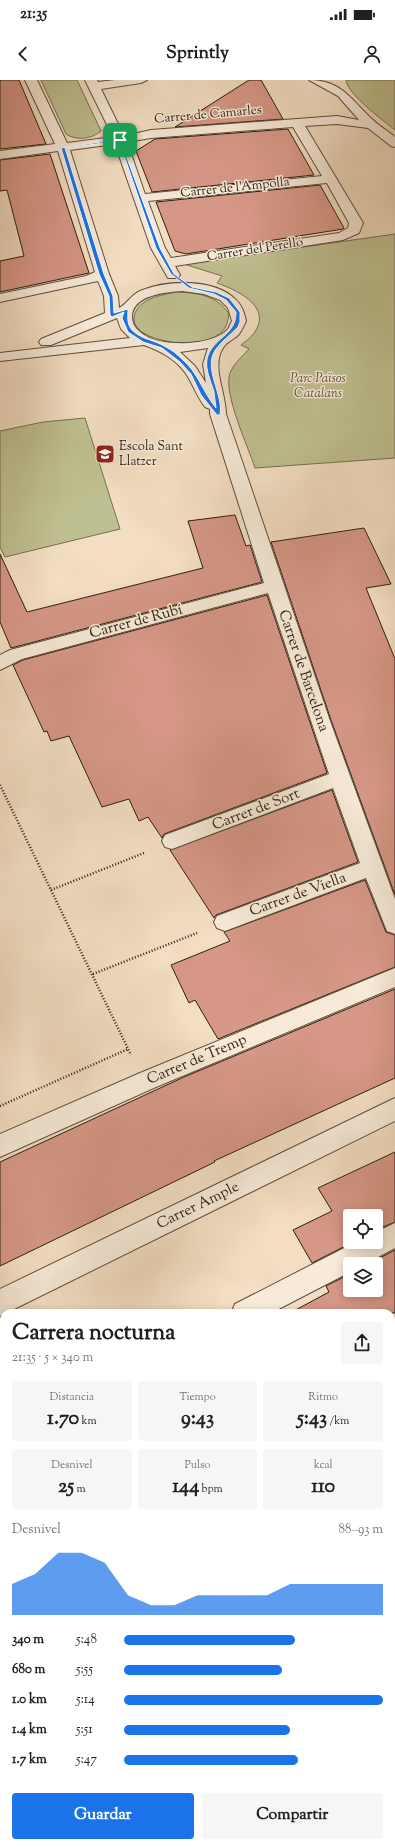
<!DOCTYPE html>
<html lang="es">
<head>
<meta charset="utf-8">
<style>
	body { margin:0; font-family:"Sorts Mill Goudy",serif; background:#f6f6f6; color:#202124; height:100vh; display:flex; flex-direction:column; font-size:15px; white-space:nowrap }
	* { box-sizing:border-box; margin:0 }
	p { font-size:13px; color:#757577 }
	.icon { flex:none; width:22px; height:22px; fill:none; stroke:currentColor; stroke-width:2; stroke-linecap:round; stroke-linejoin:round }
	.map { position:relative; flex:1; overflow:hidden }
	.drawer { position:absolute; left:0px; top:1229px; width:395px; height:538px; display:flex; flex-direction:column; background:#fff; border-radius:12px 12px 0 0; box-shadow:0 2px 10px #0003 }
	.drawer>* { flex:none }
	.tools { position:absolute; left:343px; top:1129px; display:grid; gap:8px }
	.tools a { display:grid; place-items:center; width:40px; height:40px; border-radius:4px; background:#fff; box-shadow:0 2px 10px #0003; font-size:20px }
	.pin { position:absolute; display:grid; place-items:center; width:34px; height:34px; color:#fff; margin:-17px; border-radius:8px; box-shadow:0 2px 6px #0006 }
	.round { display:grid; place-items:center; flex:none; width:42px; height:42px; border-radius:4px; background:#f6f6f6 }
	.headline { display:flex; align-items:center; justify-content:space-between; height:68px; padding:0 12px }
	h1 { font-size:22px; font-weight:700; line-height:30px }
	.metrics { display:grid; grid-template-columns:repeat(3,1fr); gap:6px; height:68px; padding:4px 12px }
	.metrics div { display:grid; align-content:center; border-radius:4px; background:#f6f6f6; text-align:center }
	.metrics b { font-size:20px; font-weight:700 }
	.metrics small { font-size:11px; font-weight:400 }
	.metrics p { font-size:11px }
	.chart { height:112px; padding:8px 12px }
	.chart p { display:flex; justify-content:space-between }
	.chart svg { width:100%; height:72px; margin-top:4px; fill:#1a73e8; opacity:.7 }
	.cta { display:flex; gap:8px; margin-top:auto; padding:8px 12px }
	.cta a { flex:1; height:46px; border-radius:4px; background:#1a73e8; color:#fff; font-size:16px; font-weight:700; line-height:46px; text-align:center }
	.cta a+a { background:#f6f6f6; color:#202124 }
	ul { padding:0 12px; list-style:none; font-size:13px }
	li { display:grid; grid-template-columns:64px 48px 1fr; align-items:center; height:30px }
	li i { height:10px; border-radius:5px; background:#1a73e8 }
	.status { display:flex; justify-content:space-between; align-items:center; height:28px; padding:0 20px; background:#fff; direction:ltr }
	.status svg { height:11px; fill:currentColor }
	header { display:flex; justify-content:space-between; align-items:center; height:52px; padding:0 12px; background:#fff; font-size:18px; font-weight:700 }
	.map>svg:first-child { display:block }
	.green { fill:#bfc091; stroke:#766f52 }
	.building { fill:#d69786; stroke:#2c1e12 }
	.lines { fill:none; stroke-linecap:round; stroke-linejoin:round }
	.street-casing { stroke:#5e4e3e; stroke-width:2 }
	.path { stroke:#2c1e12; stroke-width:2.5; stroke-dasharray:1 2; stroke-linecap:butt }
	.street { fill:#f7ead8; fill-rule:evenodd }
	.route { fill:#1a73e8; stroke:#fff; fill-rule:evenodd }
	.labels { text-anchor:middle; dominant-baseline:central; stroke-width:3; stroke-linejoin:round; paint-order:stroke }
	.far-street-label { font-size:13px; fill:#2c1e12; stroke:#f7ead8 }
	.far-park-label { font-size:13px; font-style:italic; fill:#584f38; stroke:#f7ead8 }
	.far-poi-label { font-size:13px; fill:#2c1e12; stroke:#f7ead8; text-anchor:start }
	.street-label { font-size:15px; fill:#2c1e12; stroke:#f7ead8 }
</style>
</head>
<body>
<div class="status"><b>21:35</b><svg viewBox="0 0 49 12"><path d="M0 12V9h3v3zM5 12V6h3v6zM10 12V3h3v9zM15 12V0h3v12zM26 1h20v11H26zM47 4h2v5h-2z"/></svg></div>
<header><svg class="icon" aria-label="back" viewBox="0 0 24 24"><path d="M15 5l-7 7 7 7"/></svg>Sprintly<svg class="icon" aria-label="person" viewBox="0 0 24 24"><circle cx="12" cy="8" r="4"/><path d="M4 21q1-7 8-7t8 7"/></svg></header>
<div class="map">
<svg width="395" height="1767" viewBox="0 0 395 1767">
	<rect width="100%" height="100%" fill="#f3dec3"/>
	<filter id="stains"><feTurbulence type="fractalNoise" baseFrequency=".005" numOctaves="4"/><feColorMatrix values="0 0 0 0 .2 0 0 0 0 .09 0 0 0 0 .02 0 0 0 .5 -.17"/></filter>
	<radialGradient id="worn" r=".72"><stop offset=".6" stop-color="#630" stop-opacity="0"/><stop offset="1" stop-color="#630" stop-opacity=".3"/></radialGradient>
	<!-- green -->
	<path class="green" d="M 41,0 L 77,0 L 101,51 C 92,59 76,61 66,54 Z
		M 346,0 L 395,0 L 395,50 C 383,40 348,15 346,0 Z
		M 395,154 L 395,378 L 255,388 C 248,366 223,314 230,293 C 234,283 242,277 249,269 L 241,265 C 246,261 253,256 256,250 C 271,225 234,209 217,203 L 222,196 L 184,184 Z
		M 177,212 C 197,213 217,215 229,234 C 228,237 228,243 226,246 C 214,270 160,265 142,252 C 138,249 134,244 134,239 C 135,219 161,215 177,212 Z
		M 85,338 L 120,449 L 5,477 L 0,467 L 0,351 L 43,342 Z"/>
	<!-- building -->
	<path class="building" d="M 0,0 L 19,0 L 46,64 L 0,69 Z
		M 249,0 L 261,0 L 283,39 L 175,47 Z
		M 288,49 L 314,95 L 152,112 L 136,71 L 155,59 Z
		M 50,74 L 89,193 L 0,212 L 0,181 L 24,176 L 7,110 L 0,111 L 0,80 Z
		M 320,105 L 344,148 L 343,149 L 186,174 L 175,171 L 156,122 Z
		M 235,435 L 246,466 L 250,465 L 262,502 L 11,568 L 0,542 L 0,474 L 27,532 L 203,488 L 188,441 Z
		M 364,448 L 391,504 L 366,508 L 395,579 L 395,815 L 331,640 L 271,462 Z
		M 267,515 L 327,693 L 164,754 L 162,758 L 148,737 L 139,741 L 129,719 L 102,727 L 69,656 L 51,661 L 47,651 L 44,652 L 13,585 L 23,580 Z
		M 332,710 L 358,782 L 216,835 L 214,838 L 170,770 Z
		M 365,800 L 386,852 L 395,855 L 395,887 L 218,959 L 195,920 L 189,923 L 171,885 L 230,861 L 224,852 Z
		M 395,909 L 395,998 L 214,1081 L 215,1082 L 0,1186 L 0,1082 L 184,997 Z
		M 395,1072 L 395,1142 L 376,1150 L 376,1136 L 350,1136 L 350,1162 L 353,1162 L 312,1183 L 293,1150 L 332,1131 L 318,1108 Z
		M 395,1170 L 395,1233 L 290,1233 L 329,1212 L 326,1206 L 350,1194 L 350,1210 L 376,1210 L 376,1184 L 368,1184 Z"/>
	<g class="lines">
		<!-- street casing -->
		<g class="street-casing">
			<path id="street" d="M 25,0 L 37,0 L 67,63 L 113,57 L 85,0 L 97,0 L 98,2 L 115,0 L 147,0 L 141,3 L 101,9 L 124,56 L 151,50 L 337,36 L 359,40 L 338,16 L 309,0 C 342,0 351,20 373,40 C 379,46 388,51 395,57 L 395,67 L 391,66 L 368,48 L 337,44 L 305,46 L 363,143 L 359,153 L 343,160 L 175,186 L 180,195 L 178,198 L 168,198 L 151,168 L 115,64 L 70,70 L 109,194 L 118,216 L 119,228 C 126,225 131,215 140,211 C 166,200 214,198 235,219 C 242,225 244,232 246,241 C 244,245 242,250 239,254 C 234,260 227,261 223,268 C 211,286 226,313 226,334 L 330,641 L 395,819 L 395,854 L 387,851 L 366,798 L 225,851 L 217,848 L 214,842 L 217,836 L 360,783 L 333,708 L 172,769 L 165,767 L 162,761 L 165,755 L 329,694 L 268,513 L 22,579 L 0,590 L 0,575 L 10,570 L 264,503 L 210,334 L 210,329 L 205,327 C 198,318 194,307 188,297 C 179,281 161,271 144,265 L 0,281 L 0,273 L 130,258 L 121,249 L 117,238 L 51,265 L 41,265 L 39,262 L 41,259 L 105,233 L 104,216 L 98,201 L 0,222 L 0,214 L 86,196 L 95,192 L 58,71 L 0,79 L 0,71 L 55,64 ZM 293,47 L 322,96 L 145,114 L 127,62 L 151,58 ZM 327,103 L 349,143 L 348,148 L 339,153 L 171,178 L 165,168 L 148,121 ZM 182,211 L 204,214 L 220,220 L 228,228 L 232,241 C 231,243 229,247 228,249 C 213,266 164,267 146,256 C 139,252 132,246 132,237 C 132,215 166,212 182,211 ZM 208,268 L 203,284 L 206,303 L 195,286 L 180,272 Z
				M 395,888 L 395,907 L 156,1007 L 0,1077 L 0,1054 L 140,993 Z
				M 395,1018 L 395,1041 L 0,1236 L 0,1209 Z
				M 395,1143 L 395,1168 L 365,1184 L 350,1184 L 350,1192 L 271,1233 L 231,1233 L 235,1224 L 356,1162 L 376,1162 L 376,1152 Z
				M 395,1307 L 395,1336 L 391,1338 L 391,1309 Z
				M 4,1344 L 4,1372 L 0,1374 L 0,1346 Z
				M 395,1445 L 395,1474 L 391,1475 L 391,1446 Z
				M 4,1528 L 4,1558 L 0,1560 L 0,1530 Z
				M 395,1579 L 395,1611 L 391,1612 L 391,1580 Z
				M 4,1675 L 4,1707 L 0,1709 L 0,1677 Z
				M 395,1728 L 395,1762 L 391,1763 L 391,1730 Z
				M 115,1763 L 152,1763 L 151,1767 L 114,1767 Z
				M 348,1763 L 385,1763 L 384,1767 L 347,1767 Z"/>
		</g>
		<!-- path -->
		<path class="path" d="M 0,705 L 131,975
			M 51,810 L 144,773
			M 93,894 L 197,853
			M 0,1026 L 128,969"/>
		<!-- street -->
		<use href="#street" class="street"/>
	</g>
	<!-- route -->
	<path class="route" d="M 120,59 L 160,168 L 174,194 L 192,207 L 216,212 L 229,218 L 240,232 L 240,242 L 238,247 C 231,254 222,261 216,269 C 202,288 224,314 220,335 L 217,335 L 201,315 L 191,294 L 180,282 L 162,268 L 143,262 L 128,252 L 122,238 L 124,232 L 112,237 L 110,235 L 109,216 L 99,194 L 61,68 ZM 119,61 L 156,168 L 171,194 L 189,208 L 214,214 L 226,220 L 236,232 C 236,257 212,257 207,279 C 205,290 211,301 214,312 C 215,317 215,323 216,328 C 203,312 198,293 183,280 C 178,275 172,270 166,267 C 155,260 143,260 133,251 C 126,244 128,236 128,229 L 114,233 L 113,216 L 104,194 L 65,68 Z"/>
	<!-- icons -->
	<defs>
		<g id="school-square" transform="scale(1)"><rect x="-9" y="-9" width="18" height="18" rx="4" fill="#8f2418" stroke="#f7ead8"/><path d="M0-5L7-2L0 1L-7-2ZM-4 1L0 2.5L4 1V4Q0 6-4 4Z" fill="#fff"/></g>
	</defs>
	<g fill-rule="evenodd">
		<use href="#school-square" x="105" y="374"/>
	</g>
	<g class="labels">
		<!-- far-street labels -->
		<g class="far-street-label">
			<text transform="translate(208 35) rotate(-5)">Carrer de Camarles</text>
			<text transform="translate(235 108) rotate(-6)">Carrer de l'Ampolla</text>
			<text transform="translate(255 170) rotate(-9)">Carrer del Perelló</text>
		</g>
		<!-- far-park labels -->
		<g class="far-park-label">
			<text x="318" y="299">Parc Països<tspan x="318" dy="15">Catalans</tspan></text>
		</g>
		<!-- far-poi labels -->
		<g class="far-poi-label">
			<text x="119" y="367">Escola Sant<tspan x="119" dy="15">Llatzer</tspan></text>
		</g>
		<!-- street labels -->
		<g class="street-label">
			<text transform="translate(136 542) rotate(-15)">Carrer de Rubí</text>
			<text transform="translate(303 591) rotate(71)">Carrer de Barcelona</text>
			<text transform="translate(256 730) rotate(-21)">Carrer de Sort</text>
			<text transform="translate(298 815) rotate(-20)">Carrer de Viella</text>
			<text transform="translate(197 980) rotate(-23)">Carrer de Tremp</text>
			<text transform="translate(198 1126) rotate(-26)">Carrer Ample</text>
		</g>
	</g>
	<rect width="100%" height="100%" filter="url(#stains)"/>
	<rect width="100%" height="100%" fill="url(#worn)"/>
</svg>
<div class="tools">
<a><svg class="icon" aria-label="locate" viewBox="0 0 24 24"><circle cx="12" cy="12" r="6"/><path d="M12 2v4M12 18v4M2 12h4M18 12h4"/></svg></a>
<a><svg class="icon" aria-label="layers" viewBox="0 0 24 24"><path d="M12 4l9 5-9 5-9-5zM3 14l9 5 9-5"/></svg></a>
</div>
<div class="pin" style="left:120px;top:60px;background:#1e9e55"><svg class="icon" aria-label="arrive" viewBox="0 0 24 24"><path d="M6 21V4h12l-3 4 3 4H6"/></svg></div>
<section class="drawer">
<div class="headline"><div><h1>Carrera nocturna</h1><p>21:35 · 5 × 340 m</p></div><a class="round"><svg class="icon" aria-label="share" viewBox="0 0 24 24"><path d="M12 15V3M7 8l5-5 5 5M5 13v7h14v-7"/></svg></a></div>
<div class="metrics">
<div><p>Distancia</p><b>1.70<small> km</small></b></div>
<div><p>Tiempo</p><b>9:43</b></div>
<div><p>Ritmo</p><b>5:43<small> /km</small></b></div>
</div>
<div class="metrics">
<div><p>Desnivel</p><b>25<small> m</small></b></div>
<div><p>Pulso</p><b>144<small> bpm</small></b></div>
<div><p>kcal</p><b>110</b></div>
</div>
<div class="chart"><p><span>Desnivel</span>88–93 m</p>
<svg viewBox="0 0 160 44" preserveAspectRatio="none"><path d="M0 44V25L10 19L20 6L30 6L40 12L50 32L60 38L70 38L80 32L90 32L100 32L110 32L120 25L130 25L140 25L150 25L160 25V44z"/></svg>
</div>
<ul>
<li><b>340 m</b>5:48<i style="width:66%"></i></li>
<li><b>680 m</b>5:55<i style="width:61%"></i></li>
<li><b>1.0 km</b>5:14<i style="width:100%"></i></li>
<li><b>1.4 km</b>5:51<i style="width:64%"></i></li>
<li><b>1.7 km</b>5:47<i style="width:67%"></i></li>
</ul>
<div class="cta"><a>Guardar</a><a>Compartir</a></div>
</section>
</div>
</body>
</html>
